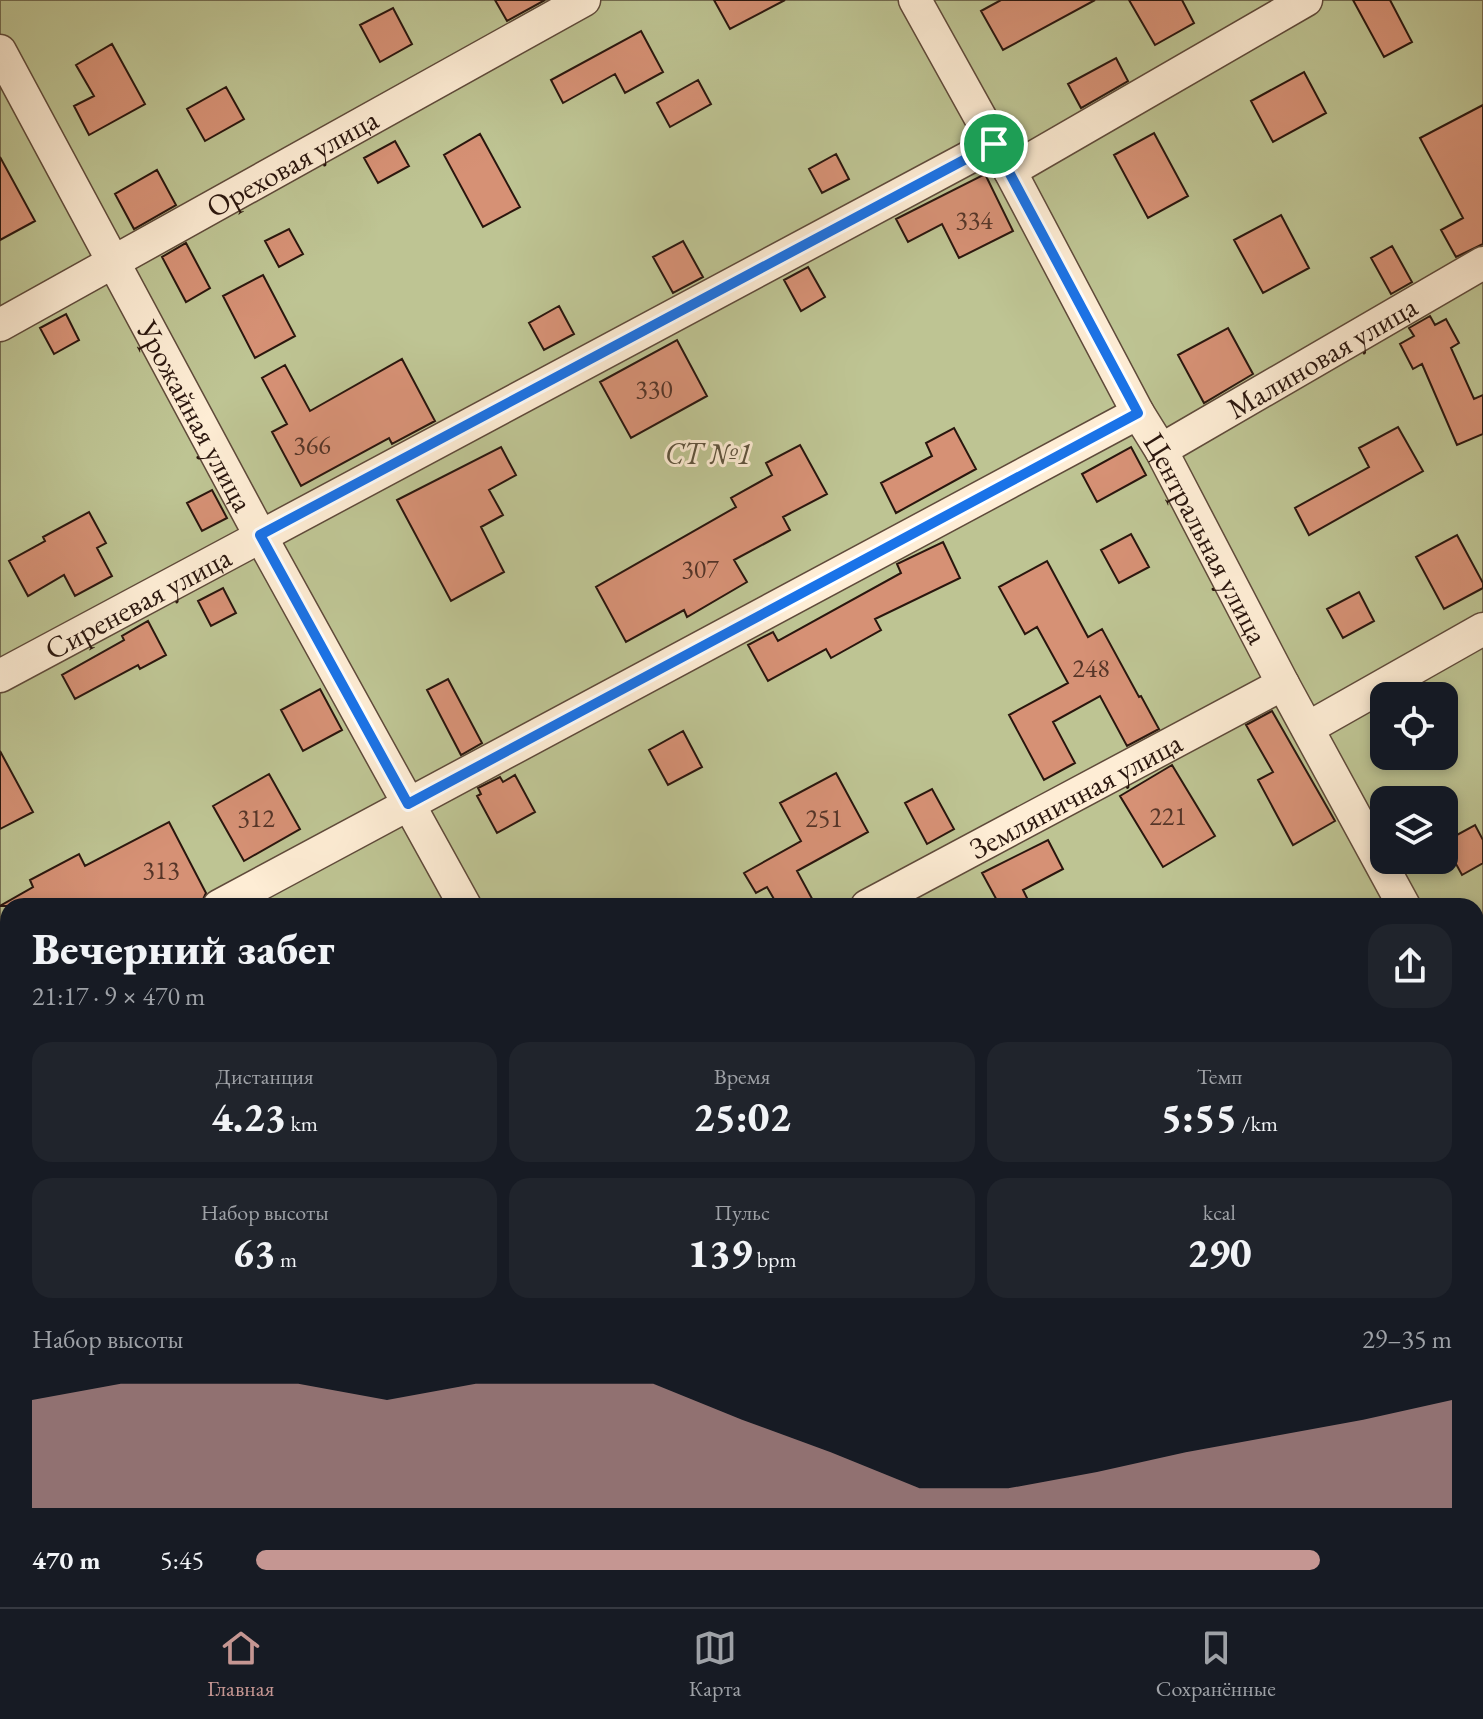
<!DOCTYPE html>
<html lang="ru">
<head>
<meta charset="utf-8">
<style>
	body { margin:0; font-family:"EB Garamond",serif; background:#20242c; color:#f1f3f6; height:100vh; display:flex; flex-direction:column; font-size:30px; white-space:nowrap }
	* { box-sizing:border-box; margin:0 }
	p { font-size:26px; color:#9ea1a6 }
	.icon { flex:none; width:44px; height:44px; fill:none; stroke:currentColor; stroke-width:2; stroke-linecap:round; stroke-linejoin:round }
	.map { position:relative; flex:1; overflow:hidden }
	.side { position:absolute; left:0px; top:898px; width:1484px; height:710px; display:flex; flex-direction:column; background:#171b24; border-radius:24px 24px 0 0; box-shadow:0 4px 12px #0003 }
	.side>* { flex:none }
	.tools { position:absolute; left:1370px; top:682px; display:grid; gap:16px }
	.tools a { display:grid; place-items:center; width:88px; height:88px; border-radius:16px; background:#171b24; box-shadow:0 4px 12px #0003; font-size:40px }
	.pin { position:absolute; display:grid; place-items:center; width:68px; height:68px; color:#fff; margin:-34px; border:4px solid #fff; border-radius:50%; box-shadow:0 2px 8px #0007 }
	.round { display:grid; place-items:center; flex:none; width:84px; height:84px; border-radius:24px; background:#20242c }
	.overview { display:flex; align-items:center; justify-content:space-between; height:136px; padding:0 32px }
	h1 { font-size:44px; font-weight:800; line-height:60px }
	.figures { display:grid; grid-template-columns:repeat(3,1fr); gap:12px; height:136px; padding:8px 32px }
	.figures div { display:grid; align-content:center; border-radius:20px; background:#20242c; text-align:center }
	.figures b { font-size:40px; font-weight:800 }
	.figures small { font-size:22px; font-weight:400 }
	.figures p { font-size:22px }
	.chart { height:224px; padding:16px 32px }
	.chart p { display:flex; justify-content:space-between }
	.chart svg { width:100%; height:144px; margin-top:8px; fill:#c59692; opacity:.7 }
	ul { padding:0 32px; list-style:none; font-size:26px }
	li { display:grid; grid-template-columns:128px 96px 1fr; align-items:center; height:60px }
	li i { height:20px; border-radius:10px; background:#c59692 }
	.tab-bar { display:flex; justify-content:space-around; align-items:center; height:112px; border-top:2px solid #363941; background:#171b24; font-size:22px; color:#9ea1a6 }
	.tab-bar a { display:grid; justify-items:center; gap:4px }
	.tab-bar .on { color:#c59692 }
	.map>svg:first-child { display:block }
	.green { fill:#bec493; stroke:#746d50; stroke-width:2; fill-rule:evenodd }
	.building { fill:#d69175; stroke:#2a160e; stroke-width:2 }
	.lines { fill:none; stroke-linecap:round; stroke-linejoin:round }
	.minor-casing { stroke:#5f4a3a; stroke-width:35 }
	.minor { stroke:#feedd5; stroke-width:32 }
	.route-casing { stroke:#fff; stroke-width:16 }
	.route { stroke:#1a73e8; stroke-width:10 }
	.labels { text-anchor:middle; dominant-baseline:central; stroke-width:6; stroke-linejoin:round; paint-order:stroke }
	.number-label { font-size:26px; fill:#553528 }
	.street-label { font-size:30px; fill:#2a160e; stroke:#feedd5 }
	.park-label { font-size:30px; font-style:italic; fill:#5e533d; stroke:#feedd5 }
</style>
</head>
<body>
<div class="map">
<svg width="1483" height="1607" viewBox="0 0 1483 1607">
	<rect width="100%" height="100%" fill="#fde4be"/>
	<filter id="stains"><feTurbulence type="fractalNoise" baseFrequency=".0025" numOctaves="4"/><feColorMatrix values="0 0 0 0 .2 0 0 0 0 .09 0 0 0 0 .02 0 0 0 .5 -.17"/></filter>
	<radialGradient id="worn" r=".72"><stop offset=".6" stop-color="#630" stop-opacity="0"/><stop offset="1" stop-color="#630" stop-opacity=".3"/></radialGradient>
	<!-- green -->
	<path class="green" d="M 0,0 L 1483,0 L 1483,1607 L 0,1607 ZM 1384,696 L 1444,696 L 1444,756 L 1384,756 ZM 1384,800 L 1444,800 L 1444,860 L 1384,860 ZM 8,906 L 1476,906 L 1476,1600 L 8,1600 Z"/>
	<!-- building -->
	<path class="building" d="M 495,0 L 545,0 L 507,21 Z
		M 714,0 L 785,0 L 730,29 Z
		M 1001,0 L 1095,0 L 1003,50 L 981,11 Z
		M 1129,0 L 1182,0 L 1194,23 L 1155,45 Z
		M 1353,0 L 1390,0 L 1412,42 L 1384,57 Z
		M 393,8 L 412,44 L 380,62 L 360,25 Z
		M 641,31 L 663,72 L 625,93 L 615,74 L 563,103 L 551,80 Z
		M 112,44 L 145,104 L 89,135 L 74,106 L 94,96 L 76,65 Z
		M 1116,58 L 1128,81 L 1081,108 L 1068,84 Z
		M 1304,72 L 1326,113 L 1273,142 L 1251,101 Z
		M 698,80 L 711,104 L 670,127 L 657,103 Z
		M 226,87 L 244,119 L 205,141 L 187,109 Z
		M 1483,105 L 1483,244 L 1456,257 L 1441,230 L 1463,218 L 1420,138 Z
		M 1154,133 L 1188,196 L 1148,218 L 1114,155 Z
		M 480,134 L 520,207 L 483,227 L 444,155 Z
		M 395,141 L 409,166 L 378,183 L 364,158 Z
		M 836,154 L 849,179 L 822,193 L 809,169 Z
		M 0,157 L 35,221 L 0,240 Z
		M 157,170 L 176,205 L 134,229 L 115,194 Z
		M 985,174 L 1013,231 L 959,258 L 942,224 L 908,242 L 896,219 Z
		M 1281,215 L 1309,268 L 1263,293 L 1234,240 Z
		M 289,229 L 303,254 L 279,267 L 265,241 Z
		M 683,241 L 703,277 L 673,293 L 653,257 Z
		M 186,243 L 210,288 L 186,302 L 162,257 Z
		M 1392,246 L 1412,282 L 1391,294 L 1371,258 Z
		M 808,267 L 825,297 L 801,311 L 784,280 Z
		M 263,275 L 295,336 L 255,358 L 223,296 Z
		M 559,306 L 574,334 L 544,350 L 529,323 Z
		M 66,314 L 79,340 L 54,354 L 40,328 Z
		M 1430,316 L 1435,325 L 1446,319 L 1459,343 L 1451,348 L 1474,399 L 1483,395 L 1483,434 L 1457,445 L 1422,364 L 1413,369 L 1400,344 L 1414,336 L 1409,328 Z
		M 1228,328 L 1253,374 L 1204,403 L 1178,355 Z
		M 677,340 L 707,396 L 631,438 L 600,382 Z
		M 402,359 L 435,421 L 392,444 L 389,438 L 301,486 L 272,432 L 287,424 L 262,378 L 285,365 L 310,411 Z
		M 1398,427 L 1423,471 L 1309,535 L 1295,508 L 1369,467 L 1359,448 Z
		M 954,428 L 976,469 L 896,513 L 881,483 L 932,456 L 926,443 Z
		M 800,445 L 827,494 L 783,517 L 790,530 L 734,560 L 747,582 L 687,617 L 684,610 L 626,642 L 596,587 L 736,507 L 731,498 L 772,475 L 766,463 Z
		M 501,447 L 516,475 L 489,490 L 503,515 L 481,527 L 504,572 L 451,601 L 397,500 Z
		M 1131,447 L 1146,475 L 1097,502 L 1082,474 Z
		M 212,490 L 227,518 L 202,531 L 187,503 Z
		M 89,512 L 106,543 L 97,548 L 112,576 L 75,596 L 64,575 L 28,596 L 9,561 L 45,541 L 43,537 Z
		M 1131,534 L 1149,567 L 1119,583 L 1101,550 Z
		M 1457,535 L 1483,583 L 1483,588 L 1444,609 L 1416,557 Z
		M 943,542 L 960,578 L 875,619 L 881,630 L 831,658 L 826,649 L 768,681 L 748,645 L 773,632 L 778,641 L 901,573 L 897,564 Z
		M 1047,561 L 1088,637 L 1102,629 L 1139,697 L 1141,696 L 1159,729 L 1127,746 L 1100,696 L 1053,722 L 1075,763 L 1044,780 L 1009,715 L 1068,683 L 1037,627 L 1025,634 L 999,587 Z
		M 223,588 L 236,613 L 211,626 L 198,601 Z
		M 1359,592 L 1374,621 L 1343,638 L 1327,609 Z
		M 148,621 L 166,655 L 140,669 L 138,665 L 75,699 L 62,675 L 124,640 L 122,636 Z
		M 448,679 L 482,743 L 461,755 L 427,690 Z
		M 320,689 L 342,730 L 303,751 L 281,710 Z
		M 1272,711 L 1335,821 L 1293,845 L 1258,780 L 1273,772 L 1246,725 Z
		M 683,731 L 702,767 L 668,785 L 649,750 Z
		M 0,751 L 33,812 L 0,829 Z
		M 1172,765 L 1215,836 L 1163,867 L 1120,796 Z
		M 836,773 L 868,832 L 797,871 L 816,906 L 778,906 L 767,887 L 756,893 L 744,873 L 801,841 L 780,803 Z
		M 269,774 L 300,829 L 244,861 L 213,806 Z
		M 515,775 L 535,812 L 497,833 L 477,796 L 481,794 L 478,788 L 500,777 L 503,782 Z
		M 932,789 L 954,829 L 927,844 L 905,803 Z
		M 169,822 L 206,893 L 200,906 L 0,906 L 33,887 L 30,880 L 79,854 L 85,866 Z
		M 1475,825 L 1483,840 L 1483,863 L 1462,875 L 1444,842 Z
		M 1048,840 L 1063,869 L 1023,890 L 1031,906 L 1000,906 L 982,873 Z"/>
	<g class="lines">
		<!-- minor casing -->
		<g class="minor-casing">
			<g id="minor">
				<path id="s1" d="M 915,0 L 1010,171 L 1138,413 L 1161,450 L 1283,684 L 1404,906"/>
				<path id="s2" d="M 0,51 L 260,535 L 465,906"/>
				<path d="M 1010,171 L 1306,0"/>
				<path id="s3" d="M 0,325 L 584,0"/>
				<path id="s4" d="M 1161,450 L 1483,263"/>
				<path id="s5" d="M 0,676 L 994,144"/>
				<path d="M 1308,728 L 1483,629"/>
				<path d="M 219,906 L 1138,413"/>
				<path id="s6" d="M 867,906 L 1283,684"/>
				<path d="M 1476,991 L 1483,987"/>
				<path d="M 0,1023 L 8,1019"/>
				<path d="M 1476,1034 L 1483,1047"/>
				<path d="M 1476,1272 L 1483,1268"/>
				<path d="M 0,1371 L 8,1367"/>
				<path d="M 218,1607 L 231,1600"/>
				<path d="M 860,1607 L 873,1600"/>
			</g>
		</g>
		<!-- minor -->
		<use href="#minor" class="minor"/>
	</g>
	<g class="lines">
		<!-- route casing -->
		<g class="route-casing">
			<path id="route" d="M 994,144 L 1138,413 L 408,804 L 260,535 Z"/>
		</g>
		<!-- route -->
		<use href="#route" class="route"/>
	</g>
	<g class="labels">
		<!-- number labels -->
		<g class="number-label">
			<text x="974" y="220">334</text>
			<text x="654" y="389">330</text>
			<text x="312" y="445">366</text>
			<text x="700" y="569">307</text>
			<text x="1091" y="668">248</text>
			<text x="1168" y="816">221</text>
			<text x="256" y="818">312</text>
			<text x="824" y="818">251</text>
			<text x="161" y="870">313</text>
		</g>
		<!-- street labels -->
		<g class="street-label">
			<text stroke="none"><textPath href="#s3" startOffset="334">Ореховая улица</textPath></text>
			<text stroke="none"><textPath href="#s4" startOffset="186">Малиновая улица</textPath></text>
			<text stroke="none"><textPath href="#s2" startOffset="414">Урожайная улица</textPath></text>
			<text stroke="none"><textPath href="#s1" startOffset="612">Центральная улица</textPath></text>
			<text stroke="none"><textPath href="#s5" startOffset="156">Сиреневая улица</textPath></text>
			<text stroke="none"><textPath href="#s6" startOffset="236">Земляничная улица</textPath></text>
		</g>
		<!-- park labels -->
		<g class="park-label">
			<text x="708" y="453">СТ №1</text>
		</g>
	</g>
	<rect width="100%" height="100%" filter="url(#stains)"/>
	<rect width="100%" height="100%" fill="url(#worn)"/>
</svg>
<div class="tools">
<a><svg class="icon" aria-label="locate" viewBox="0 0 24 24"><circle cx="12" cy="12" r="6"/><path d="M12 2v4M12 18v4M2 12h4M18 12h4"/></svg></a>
<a><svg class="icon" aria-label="layers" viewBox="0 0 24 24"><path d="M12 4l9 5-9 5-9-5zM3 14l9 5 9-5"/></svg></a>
</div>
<div class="pin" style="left:994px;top:144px;background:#1e9e55"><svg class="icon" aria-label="arrive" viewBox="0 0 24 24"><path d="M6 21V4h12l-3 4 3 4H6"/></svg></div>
<section class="side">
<div class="overview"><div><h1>Вечерний забег</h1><p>21:17 · 9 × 470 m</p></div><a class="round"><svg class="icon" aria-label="share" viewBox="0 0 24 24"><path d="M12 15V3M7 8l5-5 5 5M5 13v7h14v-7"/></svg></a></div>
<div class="figures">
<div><p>Дистанция</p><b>4.23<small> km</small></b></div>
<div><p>Время</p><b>25:02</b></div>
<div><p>Темп</p><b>5:55<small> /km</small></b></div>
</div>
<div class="figures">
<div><p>Набор высоты</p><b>63<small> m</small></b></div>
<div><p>Пульс</p><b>139<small> bpm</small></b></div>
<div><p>kcal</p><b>290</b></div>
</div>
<div class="chart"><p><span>Набор высоты</span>29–35 m</p>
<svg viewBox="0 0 160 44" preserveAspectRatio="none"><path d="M0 44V11L10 6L20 6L30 6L40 11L50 6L60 6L70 6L80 17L90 27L100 38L110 38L120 33L130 27L140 22L150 17L160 11V44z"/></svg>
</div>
<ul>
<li><b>470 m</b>5:45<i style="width:89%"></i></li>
</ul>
</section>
</div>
<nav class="tab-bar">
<a class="on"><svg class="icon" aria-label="home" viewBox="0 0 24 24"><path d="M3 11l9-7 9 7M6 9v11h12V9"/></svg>Главная</a>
<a><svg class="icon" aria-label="map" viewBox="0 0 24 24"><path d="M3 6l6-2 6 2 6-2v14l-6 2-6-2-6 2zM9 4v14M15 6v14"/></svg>Карта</a>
<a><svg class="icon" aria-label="saved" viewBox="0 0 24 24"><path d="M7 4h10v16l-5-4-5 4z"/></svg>Сохранённые</a>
</nav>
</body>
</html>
